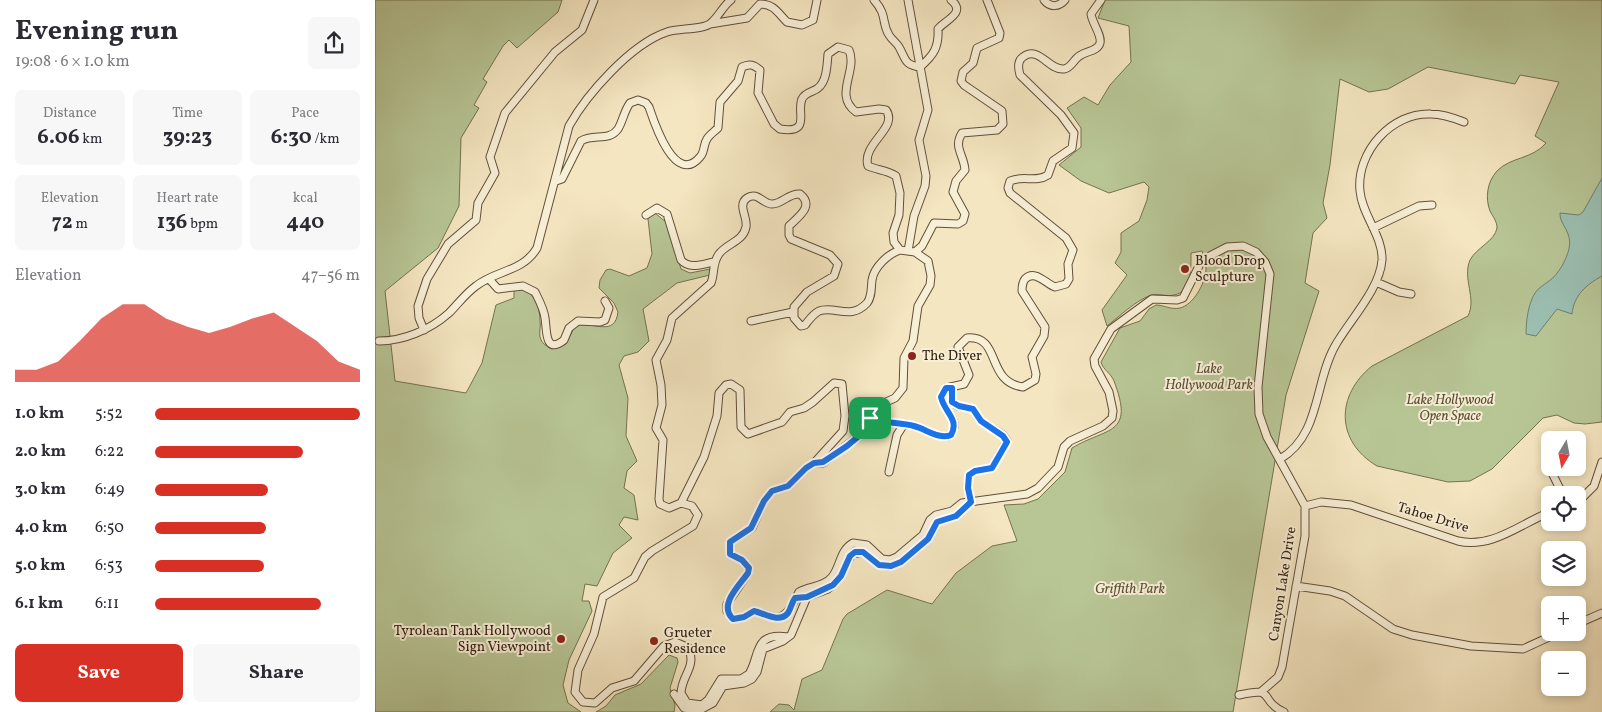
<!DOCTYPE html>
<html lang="en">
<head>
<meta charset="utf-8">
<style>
	body { margin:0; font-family:Vollkorn,serif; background:#f7f7f7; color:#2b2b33; height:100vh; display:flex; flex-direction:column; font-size:19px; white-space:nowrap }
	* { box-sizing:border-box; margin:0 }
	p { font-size:16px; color:#7c7c81 }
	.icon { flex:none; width:28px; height:28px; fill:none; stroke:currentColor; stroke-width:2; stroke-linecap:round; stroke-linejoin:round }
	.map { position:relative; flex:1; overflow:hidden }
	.side { display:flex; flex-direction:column; background:#fff; width:375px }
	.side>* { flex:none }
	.needle { width:32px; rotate:190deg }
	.tools { position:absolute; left:1166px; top:431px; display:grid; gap:10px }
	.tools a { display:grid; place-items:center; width:45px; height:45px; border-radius:8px; background:#fff; box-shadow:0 2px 8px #0003; font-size:25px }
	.pin { position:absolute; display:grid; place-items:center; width:42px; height:42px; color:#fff; margin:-21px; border-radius:10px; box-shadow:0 2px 8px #0006 }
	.round { display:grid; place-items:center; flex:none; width:52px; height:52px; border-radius:8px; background:#f7f7f7 }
	.overview { display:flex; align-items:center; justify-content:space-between; height:85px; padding:0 15px }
	h1 { font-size:28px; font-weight:700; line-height:38px }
	.figures { display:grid; grid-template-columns:repeat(3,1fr); gap:8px; height:85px; padding:5px 15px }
	.figures div { display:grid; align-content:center; border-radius:8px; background:#f7f7f7; text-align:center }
	.figures b { font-size:21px; font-weight:700 }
	.figures small { font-size:14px; font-weight:400 }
	.figures p { font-size:14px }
	.chart { height:140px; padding:10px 15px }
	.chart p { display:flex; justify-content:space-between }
	.chart svg { width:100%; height:90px; margin-top:5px; fill:#d93025; opacity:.7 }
	.button { display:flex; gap:10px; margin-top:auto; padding:10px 15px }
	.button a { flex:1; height:58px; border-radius:8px; background:#d93025; color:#fff; font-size:20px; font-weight:700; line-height:58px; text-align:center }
	.button a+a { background:#f7f7f7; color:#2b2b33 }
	ul { padding:0 15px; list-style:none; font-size:16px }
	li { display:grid; grid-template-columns:80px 60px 1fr; align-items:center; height:38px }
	li i { height:12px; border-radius:6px; background:#d93025 }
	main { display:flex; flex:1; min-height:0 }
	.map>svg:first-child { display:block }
	.green { fill:#b8c696; stroke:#747251 }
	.water { fill:#9cc0b3; stroke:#717f70 }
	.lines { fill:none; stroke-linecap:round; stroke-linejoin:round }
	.street-casing { stroke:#624f39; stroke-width:9 }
	.street { stroke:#f8efd7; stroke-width:7 }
	.route-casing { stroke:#fff; stroke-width:10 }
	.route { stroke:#1a73e8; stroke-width:6 }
	.poi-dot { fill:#8f2418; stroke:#f8efd7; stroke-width:2 }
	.labels { text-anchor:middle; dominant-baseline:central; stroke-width:4; stroke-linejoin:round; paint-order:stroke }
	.poi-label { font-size:14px; fill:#311d0c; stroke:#f8efd7; text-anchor:start }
	.park-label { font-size:14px; font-style:italic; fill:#5a5035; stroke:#f8efd7 }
	.street-label { font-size:14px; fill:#311d0c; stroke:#f8efd7 }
</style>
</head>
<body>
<main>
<section class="side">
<div class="overview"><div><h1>Evening run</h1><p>19:08 · 6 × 1.0 km</p></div><a class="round"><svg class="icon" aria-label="share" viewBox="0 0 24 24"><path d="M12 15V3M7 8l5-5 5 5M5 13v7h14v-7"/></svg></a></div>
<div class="figures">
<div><p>Distance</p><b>6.06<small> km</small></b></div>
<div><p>Time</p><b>39:23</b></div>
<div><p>Pace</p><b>6:30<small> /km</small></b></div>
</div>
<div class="figures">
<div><p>Elevation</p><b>72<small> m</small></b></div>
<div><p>Heart rate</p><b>136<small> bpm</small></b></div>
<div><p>kcal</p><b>440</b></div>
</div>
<div class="chart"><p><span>Elevation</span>47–56 m</p>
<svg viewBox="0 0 160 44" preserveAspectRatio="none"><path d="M0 44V38L10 38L20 34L30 24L40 13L50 6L60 6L70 13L80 17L90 20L100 17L110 13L120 10L130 17L140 24L150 34L160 38V44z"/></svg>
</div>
<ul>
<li><b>1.0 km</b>5:52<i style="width:100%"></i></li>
<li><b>2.0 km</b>6:22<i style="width:72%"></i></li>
<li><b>3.0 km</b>6:49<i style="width:55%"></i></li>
<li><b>4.0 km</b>6:50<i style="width:54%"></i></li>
<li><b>5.0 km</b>6:53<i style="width:53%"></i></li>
<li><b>6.1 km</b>6:11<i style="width:81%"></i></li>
</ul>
<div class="button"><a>Save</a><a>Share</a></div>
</section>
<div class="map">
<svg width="1227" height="712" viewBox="0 0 1227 712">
	<rect width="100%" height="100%" fill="#f4e6c1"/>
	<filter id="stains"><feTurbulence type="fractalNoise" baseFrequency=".004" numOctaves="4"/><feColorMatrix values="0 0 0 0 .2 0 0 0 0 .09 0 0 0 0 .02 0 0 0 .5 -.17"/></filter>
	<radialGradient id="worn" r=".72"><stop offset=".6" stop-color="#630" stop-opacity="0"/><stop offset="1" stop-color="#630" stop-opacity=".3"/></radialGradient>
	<!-- green -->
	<path class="green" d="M 0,0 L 187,0 L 183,12 L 142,48 L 134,40 L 128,46 L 108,79 L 112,82 L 99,105 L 104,108 L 86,138 L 84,206 L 63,248 L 10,291 L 20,381 L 91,393 L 107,363 L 121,305 L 139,298 L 139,290 L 148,288 C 160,295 165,308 165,321 C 166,326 164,332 165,337 C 168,349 182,350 191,344 L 199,328 L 203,325 C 219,322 240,337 243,312 L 239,303 L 224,288 L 225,280 L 231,270 L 235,269 L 254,276 L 272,268 L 277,254 L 273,219 L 274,216 L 280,213 L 292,223 L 306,269 L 315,273 L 335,269 L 335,275 L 302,283 L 268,309 L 274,341 L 263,352 L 249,356 L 244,365 L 253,398 L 251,436 L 262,461 L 252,471 L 249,488 L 259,495 L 263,520 L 249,517 L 244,525 L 257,538 L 238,553 L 222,586 L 210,584 L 207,601 L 214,601 L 217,611 L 194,660 L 188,685 L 193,703 L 206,712 L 0,712 Z
		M 730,0 L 1227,0 L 1227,422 L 1210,424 L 1199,423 L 1182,415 L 1168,418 L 1117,469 L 1095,481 L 1073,482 L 1002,466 C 960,441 961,395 997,366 L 1093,316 C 1102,298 1087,279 1095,260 C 1101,248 1120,241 1122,228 C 1122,221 1118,217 1115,211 C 1110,198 1112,182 1122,171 C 1135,157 1158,159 1171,143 L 1160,136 L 1184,82 L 1145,75 L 1140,84 L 1053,67 L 1013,89 L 994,92 L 965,79 L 955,165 L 948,203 L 952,218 L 938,233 L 930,283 L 944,291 L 911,395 L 858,712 L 395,712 L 404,704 L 414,705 L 419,710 L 427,679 L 447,670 L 468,619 L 472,614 L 512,590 L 557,604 L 581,573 L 617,546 L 642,541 L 629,505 L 649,504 L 663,499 L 690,472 L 697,448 C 732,427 760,436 739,381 C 736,373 728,370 726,362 L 745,328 L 765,321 L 774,309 L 781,305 C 789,305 796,310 805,308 C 818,305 830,284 831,270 C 831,264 829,257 827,251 L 816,253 C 816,267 817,292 799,295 C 791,297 783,293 776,295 C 760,301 745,316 732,326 L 727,310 L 752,275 L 740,263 L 746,252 L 746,233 L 764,221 L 772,200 L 774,187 L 769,182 L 734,193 L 706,181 L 684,165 L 706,147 L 706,128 L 692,108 L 709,97 L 723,105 L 735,85 L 756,62 L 754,26 L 723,18 Z
		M 294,655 L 302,658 L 303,662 L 295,688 L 300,705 L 299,712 L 221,712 L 231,706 L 240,695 L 266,684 Z"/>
	<!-- water -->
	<path class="water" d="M 1227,178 L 1227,276 C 1211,285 1199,295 1197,314 L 1182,309 L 1161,336 L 1151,334 C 1151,322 1153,304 1160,293 C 1163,288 1169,285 1174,281 C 1184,274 1191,260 1194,249 C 1198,232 1184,224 1185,213 L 1204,215 L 1208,212 Z"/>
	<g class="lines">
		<!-- street casing -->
		<g class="street-casing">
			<path id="street" d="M 499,0 C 513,16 506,22 514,35 C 517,40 522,43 524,47 C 531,59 529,65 545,67 C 559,55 564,47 563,29 C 570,20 592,13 576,0
				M 533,0 L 553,110 L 544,140 L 551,176 L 550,186 L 539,216 L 533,251
				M 669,0 C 675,8 684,7 690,0
				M 335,24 L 372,18 L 385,4 C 399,4 403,13 412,22 L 427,25 L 438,20 L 442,0
				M 181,181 L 187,179 L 206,141 C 218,133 234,142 243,129 C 248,121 249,111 255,103 L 263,100 L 271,103 L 274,107 C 279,122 300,187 325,157 C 330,152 328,145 332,139 C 334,135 339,132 343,128 L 345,102 L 363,81 L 367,67 C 375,63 379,65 385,70 L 383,93 L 399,124 L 405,129 C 437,134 421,112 427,99 C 430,92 439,92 443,88 C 452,81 452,65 453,54 L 463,47 L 474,50 C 483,71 458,95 481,112 L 504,109 L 511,110 C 524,128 486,144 493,166 C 502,170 512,170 521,176 L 525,193 L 524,215 L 518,233 L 519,242 L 525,250 L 540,252 L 547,246 L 559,223 L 583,224 L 588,221 L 590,214 L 578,192 L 581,181 L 590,170 C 589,155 578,147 587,133 L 622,130 L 628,124 L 627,111 L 589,85 L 586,81 L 588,72 L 598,63 L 602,48 L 624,38 L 625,33 L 612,0
				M 271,215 L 282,208 L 292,214 L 306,260 C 315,270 328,264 339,262
				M 998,228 L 1044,206 L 1057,205
				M 540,252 L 553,261 L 556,276 L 555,285 L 543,306 L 538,341 L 529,358 L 528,388 L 520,398 L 500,407 L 491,427 L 485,435 L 448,463 L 439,463 L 431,468 L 413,486 L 397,491 L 389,501 L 377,528 L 355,542 L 355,554 L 367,560 L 374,568 L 373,573 L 352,604 L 352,611 L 358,619 L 369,617 L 379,611 C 386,612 391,616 398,617 C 412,621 419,601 424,592 C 434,586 449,587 457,577 C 466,566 464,551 478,543 L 492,545 L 507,559 L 515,560 L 522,557 L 548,535 L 555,520 L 561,515 L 577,511 L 587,503 L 652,494 L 663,488 L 683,467 L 689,447 L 695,441 L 728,426 L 737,418 L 738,411 L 734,392 L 720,366 L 719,359 L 736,329 L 777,299 L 802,300 L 808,298 L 827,260 L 852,247 L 868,246 L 881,252 L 890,262 L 895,274 L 883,387 L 884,414 L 892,437 L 930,506 L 930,536 L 907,667 L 903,677 L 887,691
				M 114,279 L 123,289 L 148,286 L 160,292 C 164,300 169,309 170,318 C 172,328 169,356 189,340 L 194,328 L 203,321 L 225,322 L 230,320 L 234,308 L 230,301
				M 1001,282 L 1024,292 L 1036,294
				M 376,321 L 418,312
				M 49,330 L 44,318 L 43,306 L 52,279 L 73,244 L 101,220 L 103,203 L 120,173 L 115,157 L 130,113 L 180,52 L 207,30 L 219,0
				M 4,341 C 28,341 55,330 74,313 C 83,304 91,293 101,286 C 121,270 148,272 162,248 L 194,126 C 212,94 256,44 292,32 C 303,28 329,30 336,23 C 344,16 348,6 356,0
				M 577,388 L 577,402 L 583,406 L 598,409 L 606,421 L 628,435 L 632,441 L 617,468 L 600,471 L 594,475 L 593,488 L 596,502
				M 495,419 C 510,424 524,422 539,426 C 551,429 564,440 576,435 C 586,419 569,412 566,397 L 571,388 L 589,384 L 594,375 L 583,347 L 592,338 C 627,335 610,382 648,387 L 660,380 L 661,374 L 657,357 L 669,336 L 670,327 L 647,291 C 647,287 647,283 650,279 C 660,269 671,284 680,287 L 691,284 L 694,279 L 693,264 L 698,250 L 691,238 L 635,193 L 633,188 L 635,181 C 648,175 661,183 673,175 L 678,161 L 697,148 L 699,133 L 686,115 L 645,75 C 643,68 642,61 648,57 C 664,45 674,71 689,69 C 697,68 699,58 706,55 C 712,51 723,51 725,43 C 727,35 717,23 716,14 L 726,0
				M 905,459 C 946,435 939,383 960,346 C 974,321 1005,289 1007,260 C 1008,236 987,215 985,191 C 981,152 1017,112 1056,114 C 1068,114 1079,118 1089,122
				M 1176,471 L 1188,495
				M 514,472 L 522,435 L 529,424
				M 306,503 L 329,457 L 342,416 L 344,393 L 351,385 L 356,384 L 365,390 L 366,427 L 373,434 L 407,422 L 415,412 L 429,408 L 438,402 L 459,383 L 467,384 L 470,416 L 468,431 L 439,463
				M 1202,503 L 1219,486 L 1227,462
				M 930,506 L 946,502 L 976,505 L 1083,541 C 1117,549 1145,524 1175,512
				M 921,586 L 955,591 L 970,596 L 1018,629 L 1037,635 L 1096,646 L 1148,649 L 1185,632
				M 1202,624 L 1227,613
				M 413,637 C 378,631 385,657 374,674 L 366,679 L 346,679 L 333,700 L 327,705 L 312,703 L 306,693 C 307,674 321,669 314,648 L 300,642 L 289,646 L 259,681 L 237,688 L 220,703 L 208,702 L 200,692 L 203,670 L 219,634 L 228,597 L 259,578 L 270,557 L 277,551 L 318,526 L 323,515 L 317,506 L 306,503 L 294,508 L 285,504 L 284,499 L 288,440 L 281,428 L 287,405 L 286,385 L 281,360 L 292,340 L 297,318 L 336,283 C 340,273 337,263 344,254 C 352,243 368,242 371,227 C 373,217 362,205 372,198 C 382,191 388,204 397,204 C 408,204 413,193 425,194 C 440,206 423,217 414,226 L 414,235 L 416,239 L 455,255 L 463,264 L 459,276 L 432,292 L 419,307 L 419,318 L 426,326 L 430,325 C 434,320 438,314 444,311 C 460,305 475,321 492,303 C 497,297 496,288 497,280 C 499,267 513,254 525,250
				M 299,694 L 309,708 L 323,711 L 338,703 L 348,686 L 369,683 L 377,679 L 382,672 L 388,649 L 408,641 L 416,635 L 432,597 L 453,589 L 462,581 L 477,554 L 488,552 L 504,565 L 516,566 L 526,562 L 553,539 L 562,522 L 581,516 L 593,504
				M 864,695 C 903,686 882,700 909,712"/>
		</g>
		<!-- street -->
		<use href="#street" class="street"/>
	</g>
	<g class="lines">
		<!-- route casing -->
		<g class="route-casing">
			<path id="route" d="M 571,388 L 577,388 L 577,402 L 584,406 L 598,409 L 606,421 L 628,436 L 632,442 L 617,468 L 600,471 L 594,475 L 593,488 L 596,502 L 581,516 L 562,522 L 553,539 L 526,562 L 516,566 L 504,565 L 488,552 L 480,552 L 475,556 L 466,576 L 458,585 L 432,597 L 420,598 C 417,602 416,608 413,613 C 404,624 389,613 379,611 L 369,617 L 358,619 C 343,605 364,586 373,573 L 374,568 L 367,560 L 355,554 L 355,542 L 376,528 L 389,501 L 397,491 L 413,486 L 431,468 L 439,463 L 448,462 L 472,446 L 485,435 L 495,418 C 510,424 524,422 539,426 C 551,429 564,440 576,435 C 585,419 569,412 566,397 Z"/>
		</g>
		<!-- route -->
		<use href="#route" class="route"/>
	</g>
	<!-- markers -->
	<g class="poi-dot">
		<circle cx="810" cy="269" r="5"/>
		<circle cx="537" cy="356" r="5"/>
		<circle cx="186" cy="639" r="5"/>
		<circle cx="279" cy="641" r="5"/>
	</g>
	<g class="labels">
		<!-- poi labels -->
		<g class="poi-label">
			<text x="820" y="261">Blood Drop<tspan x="820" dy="16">Sculpture</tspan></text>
			<text x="547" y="356">The Diver</text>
			<text x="176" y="631" text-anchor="end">Tyrolean Tank Hollywood<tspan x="176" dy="16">Sign Viewpoint</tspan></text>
			<text x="289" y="633">Grueter<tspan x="289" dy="16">Residence</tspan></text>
		</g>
		<!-- park labels -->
		<g class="park-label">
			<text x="834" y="369">Lake<tspan x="834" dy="16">Hollywood Park</tspan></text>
			<text x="1075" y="400">Lake Hollywood<tspan x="1075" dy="16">Open Space</tspan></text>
			<text x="755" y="589">Griffith Park</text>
		</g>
		<!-- street labels -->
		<g class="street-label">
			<text transform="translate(1058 518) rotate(17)">Tahoe Drive</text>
			<text transform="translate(908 584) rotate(-81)">Canyon Lake Drive</text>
		</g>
	</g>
	<rect width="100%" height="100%" filter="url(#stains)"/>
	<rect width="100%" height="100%" fill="url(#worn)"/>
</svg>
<div class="tools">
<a><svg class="needle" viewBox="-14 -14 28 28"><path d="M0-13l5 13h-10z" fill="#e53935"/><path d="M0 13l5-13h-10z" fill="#7c7c81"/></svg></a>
<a><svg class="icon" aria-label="locate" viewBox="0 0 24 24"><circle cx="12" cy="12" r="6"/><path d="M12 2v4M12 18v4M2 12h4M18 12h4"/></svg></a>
<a><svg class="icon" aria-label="layers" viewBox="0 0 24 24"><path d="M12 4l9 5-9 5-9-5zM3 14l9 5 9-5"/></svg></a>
<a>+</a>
<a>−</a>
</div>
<div class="pin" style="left:495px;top:418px;background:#1e9e55"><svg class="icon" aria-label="arrive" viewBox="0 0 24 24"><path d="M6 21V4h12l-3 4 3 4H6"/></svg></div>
</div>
</main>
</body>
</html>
